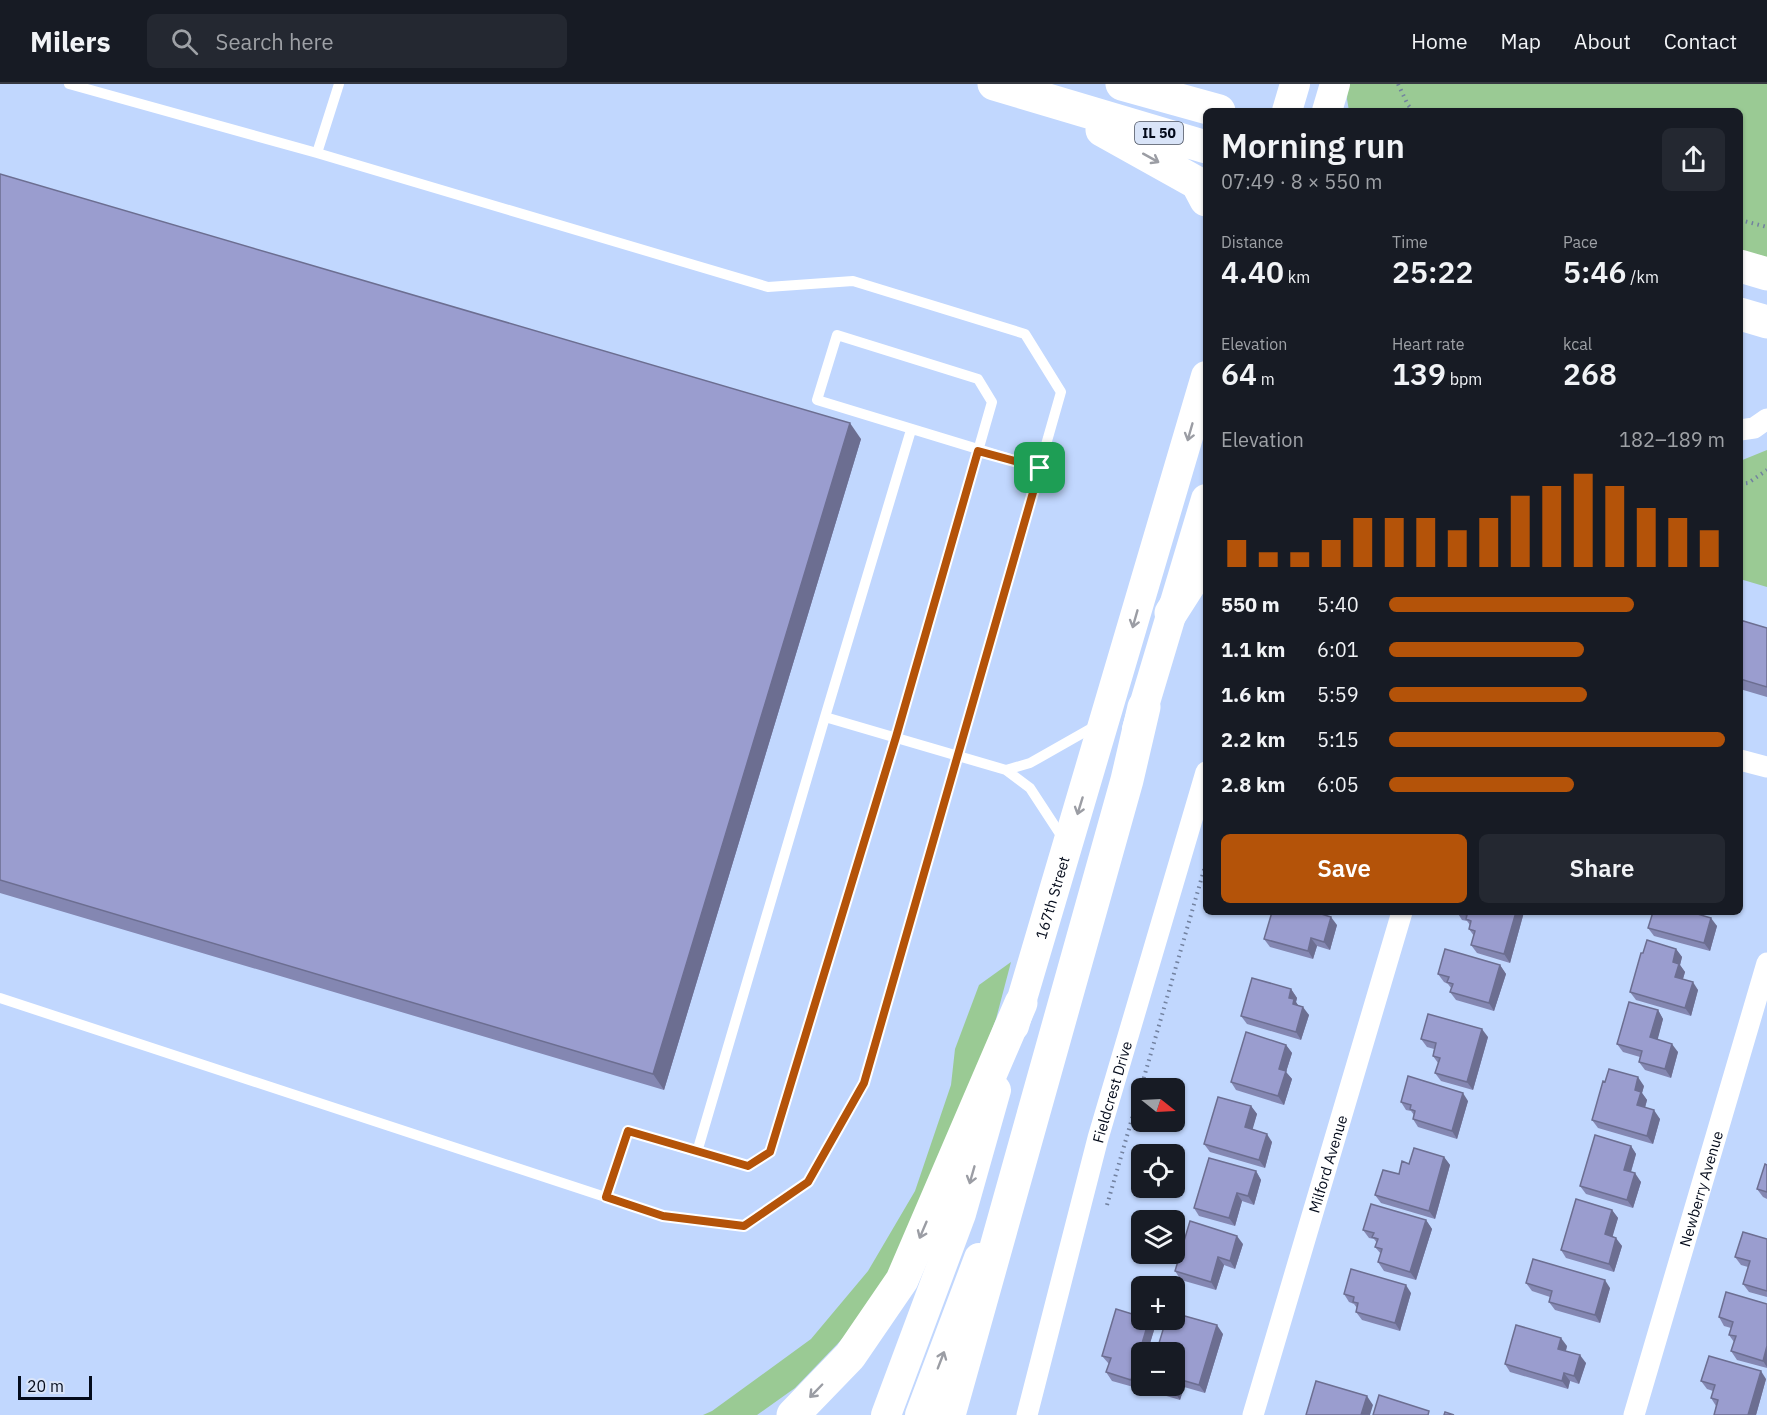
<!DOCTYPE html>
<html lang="en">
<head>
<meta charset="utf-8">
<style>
	body { margin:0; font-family:"IBM Plex Sans",sans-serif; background:#242831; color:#f1f3f6; height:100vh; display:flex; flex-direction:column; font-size:22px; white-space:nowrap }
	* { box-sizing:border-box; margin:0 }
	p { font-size:20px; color:#9ea1a6 }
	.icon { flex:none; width:33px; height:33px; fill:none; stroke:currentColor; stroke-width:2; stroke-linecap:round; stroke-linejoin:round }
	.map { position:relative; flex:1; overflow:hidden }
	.panel { position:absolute; left:1203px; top:24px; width:540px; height:807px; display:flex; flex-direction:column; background:#171b24; border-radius:9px; box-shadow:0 2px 4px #0004 }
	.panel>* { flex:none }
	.needle { width:39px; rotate:108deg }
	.tools { position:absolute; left:1131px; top:994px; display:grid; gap:12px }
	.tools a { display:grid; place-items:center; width:54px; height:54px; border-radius:9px; background:#171b24; box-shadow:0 2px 4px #0004; font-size:30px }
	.scale { position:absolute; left:18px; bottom:15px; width:74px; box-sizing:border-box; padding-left:6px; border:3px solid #040b1b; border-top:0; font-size:16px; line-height:21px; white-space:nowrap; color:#040b1b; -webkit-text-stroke:4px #d9e4f8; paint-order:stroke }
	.pin { position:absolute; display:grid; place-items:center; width:51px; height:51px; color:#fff; margin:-26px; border-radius:12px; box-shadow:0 3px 9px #0006 }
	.round { display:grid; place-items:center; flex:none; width:63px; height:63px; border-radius:9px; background:#242831 }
	.headline { display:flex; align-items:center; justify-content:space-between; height:102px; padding:0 18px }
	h1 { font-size:33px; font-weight:600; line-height:45px }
	.figures { display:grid; grid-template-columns:repeat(3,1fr); gap:9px; height:102px; padding:6px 18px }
	.figures div { display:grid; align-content:center }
	.figures b { font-size:30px; font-weight:600 }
	.figures small { font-size:16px; font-weight:400 }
	.figures p { font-size:16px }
	.chart { height:168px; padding:12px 18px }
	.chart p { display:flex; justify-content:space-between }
	.chart svg { width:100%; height:108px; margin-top:6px; stroke:#b45309; stroke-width:6 }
	.action { display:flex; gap:12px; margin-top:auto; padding:12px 18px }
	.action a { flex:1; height:69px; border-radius:9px; background:#b45309; color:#fff; font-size:24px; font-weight:600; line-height:69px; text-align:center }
	.action a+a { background:#242831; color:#f1f3f6 }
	ul { padding:0 18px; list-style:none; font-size:20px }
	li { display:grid; grid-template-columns:96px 72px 1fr; align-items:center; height:45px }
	li i { height:15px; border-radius:8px; background:#b45309 }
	header { display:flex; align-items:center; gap:36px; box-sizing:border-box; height:84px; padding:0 30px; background:#171b24; border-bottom:2px solid #363941 }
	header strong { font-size:28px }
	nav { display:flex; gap:33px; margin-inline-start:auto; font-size:21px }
	.search { width:420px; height:54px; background:#242831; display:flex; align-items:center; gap:15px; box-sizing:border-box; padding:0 21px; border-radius:9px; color:#9ea1a6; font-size:22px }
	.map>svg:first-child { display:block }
	.green { fill:#9aca94 }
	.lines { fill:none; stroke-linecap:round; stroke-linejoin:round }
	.path { stroke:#72819f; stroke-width:4; stroke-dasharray:1.5 4.5; stroke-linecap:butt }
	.lane { stroke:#fff; stroke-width:10 }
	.street { stroke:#fff; stroke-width:21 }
	.secondary { stroke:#fff; stroke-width:30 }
	.primary { stroke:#fff; stroke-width:33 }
	.highway { stroke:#fff; stroke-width:33 }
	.wall { fill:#8487b2 }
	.shaded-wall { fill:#6c6e91 }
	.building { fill:#9a9dcf; stroke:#6c6e91; stroke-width:1.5 }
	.oneway { stroke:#9b9da4 }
	.route-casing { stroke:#fff; stroke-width:12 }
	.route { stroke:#b45309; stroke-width:8 }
	.labels { text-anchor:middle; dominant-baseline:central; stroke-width:4.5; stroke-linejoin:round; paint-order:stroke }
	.shield { fill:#d9e4f8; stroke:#444c5d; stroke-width:1.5 }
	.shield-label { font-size:14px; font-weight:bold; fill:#040b1b }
	.street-label { font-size:15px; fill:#040b1b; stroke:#d9e4f8 }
</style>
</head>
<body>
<header>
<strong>Milers</strong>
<div class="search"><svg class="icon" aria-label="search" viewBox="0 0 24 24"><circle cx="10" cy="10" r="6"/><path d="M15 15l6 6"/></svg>Search here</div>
<nav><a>Home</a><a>Map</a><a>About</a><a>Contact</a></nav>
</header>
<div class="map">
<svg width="1767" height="1331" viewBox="0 0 1767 1331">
	<rect width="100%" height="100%" fill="#c1d7fe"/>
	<!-- green -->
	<path class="green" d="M 1348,0 L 1767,0 L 1767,174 L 1740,166 L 1740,27 L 1349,27 L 1347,15 Z
		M 1767,366 L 1767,503 L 1740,495 L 1740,377 Z
		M 1011,878 L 996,935 L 915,1147 L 870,1226 L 795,1304 L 757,1331 L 703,1331 L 712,1327 L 811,1255 L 868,1187 L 915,1107 L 951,1001 L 955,965 L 979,901 Z"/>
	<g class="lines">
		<!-- path -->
		<path class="path" d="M 1398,0 L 1408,21 L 1413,27
			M 1740,136 L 1767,143
			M 1740,400 L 1748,399 L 1767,386
			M 1107,1121 L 1206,779"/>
		<!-- lane -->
		<path class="lane" d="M 69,0 L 317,69 L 339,0
			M 825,633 L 911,346
			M 1064,756 L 1030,704 L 1006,686 L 1030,679 L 1097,641
			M 0,914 L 663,1132 L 744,1142 L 808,1098 L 864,999 L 1061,308 L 1025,250 L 853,197 L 768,203 L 317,69
			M 697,1068 L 749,1082 L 770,1068 L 896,653 L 992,318 L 978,295 L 837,251 L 817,316 L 1040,384
			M 606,1113 L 628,1047 L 697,1068 L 825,633 L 1006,686"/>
		<!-- street -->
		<g class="street">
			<path d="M 1740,346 L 1754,344 L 1767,335"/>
			<path d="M 1740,676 L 1767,683"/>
			<path id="s1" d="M 1027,1331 L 1098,1054 L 1206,688"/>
			<path id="s2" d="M 1253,1331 L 1402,828"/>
			<path id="s3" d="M 1634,1331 L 1767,879"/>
		</g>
		<!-- secondary -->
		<g class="secondary">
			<path d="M 1287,27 L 1295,0"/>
			<path d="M 1327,27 L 1335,0"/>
			<path d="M 1137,645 L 1206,415"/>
			<path id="s4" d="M 1014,942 L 1206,292"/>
			<path d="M 886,1331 L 961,1130 L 996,1006"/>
			<path d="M 920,1331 L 979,1174"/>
		</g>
		<!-- primary -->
		<path class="primary" d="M 994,0 L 1206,63
			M 1122,0 L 1219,27
			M 1102,46 L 1197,99 L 1206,116
			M 1740,182 L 1767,190
			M 1740,230 L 1767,238
			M 1171,529 L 1201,482 L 1206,468"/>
		<!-- highway -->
		<path class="highway" d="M 793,1331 L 850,1272 L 902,1196 L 1021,919
			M 949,1331 L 1127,696 L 1144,623"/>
	</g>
	<!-- wall -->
	<path class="wall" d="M 0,90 L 861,355 L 664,1006 L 0,809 Z
		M 1740,536 L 1767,544 L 1767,613 L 1740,605 Z
		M 1457,828 L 1524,828 L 1510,879 L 1477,869 L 1471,861 L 1474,852 L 1469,845 L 1470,841 L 1467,837 L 1462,836 Z
		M 1701,831 L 1717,842 L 1710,867 L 1654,852 L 1648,844 Z
		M 1337,841 L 1330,866 L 1317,862 L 1313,875 L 1270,863 L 1264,855 Z
		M 1676,865 L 1682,873 L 1680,881 L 1685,888 L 1683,895 L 1698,906 L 1691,932 L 1636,916 L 1630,908 L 1643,869 Z
		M 1500,881 L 1506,890 L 1494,927 L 1456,916 L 1450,908 L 1451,904 L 1448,900 L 1444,898 L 1438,890 Z
		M 1291,905 L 1297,914 L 1296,918 L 1298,922 L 1309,931 L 1301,956 L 1247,940 L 1241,932 Z
		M 1658,926 L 1663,935 L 1657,956 L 1678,968 L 1671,994 L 1645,986 L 1639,978 L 1640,973 L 1623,968 L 1617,960 Z
		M 1488,953 L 1473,1006 L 1441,997 L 1435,989 L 1438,979 L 1433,972 L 1434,965 L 1427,963 L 1421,955 Z
		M 1286,961 L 1292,969 L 1286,988 L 1292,995 L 1284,1021 L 1236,1006 L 1231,998 Z
		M 1644,1002 L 1642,1009 L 1647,1016 L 1645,1024 L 1660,1035 L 1653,1060 L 1598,1044 L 1592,1036 Z
		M 1468,1017 L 1457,1055 L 1418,1043 L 1413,1035 L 1414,1031 L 1411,1027 L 1406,1026 L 1401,1018 Z
		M 1251,1022 L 1257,1030 L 1252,1045 L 1272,1058 L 1265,1084 L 1210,1068 L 1204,1060 Z
		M 1631,1062 L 1636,1070 L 1631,1088 L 1641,1098 L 1633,1124 L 1586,1110 L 1580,1102 Z
		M 1444,1073 L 1450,1081 L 1435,1135 L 1381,1119 L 1375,1111 L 1409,1080 Z
		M 1767,1081 L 1767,1115 L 1763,1113 L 1757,1105 Z
		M 1256,1087 L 1261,1096 L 1254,1121 L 1242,1117 L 1235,1142 L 1199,1132 L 1194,1124 Z
		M 1612,1126 L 1618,1134 L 1612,1152 L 1622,1162 L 1614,1188 L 1566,1174 L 1561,1166 Z
		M 1426,1136 L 1432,1145 L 1416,1196 L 1384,1187 L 1378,1178 L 1381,1170 L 1375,1163 L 1377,1159 L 1374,1155 L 1369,1154 L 1363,1146 Z
		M 1767,1155 L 1767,1213 L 1749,1208 L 1743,1200 L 1748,1183 L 1741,1181 L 1735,1173 Z
		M 1243,1160 L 1235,1185 L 1224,1181 L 1216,1206 L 1181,1196 L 1175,1187 Z
		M 1526,1199 L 1610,1204 L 1600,1239 L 1555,1226 L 1549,1218 L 1550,1213 L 1532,1207 Z
		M 1411,1209 L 1400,1247 L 1362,1236 L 1356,1228 L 1357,1224 L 1354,1220 L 1349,1218 L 1344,1210 Z
		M 1767,1220 L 1767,1284 L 1737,1276 L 1731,1267 L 1734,1258 L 1729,1251 L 1731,1244 L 1724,1242 L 1719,1233 Z
		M 1142,1236 L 1150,1236 L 1155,1243 L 1147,1269 L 1142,1269 L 1137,1304 L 1112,1297 L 1106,1288 L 1109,1280 L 1102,1272 Z
		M 1166,1236 L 1223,1250 L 1205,1309 L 1184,1303 L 1180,1316 L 1153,1308 L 1149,1302 L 1174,1302 Z
		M 1567,1262 L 1566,1267 L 1586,1279 L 1579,1300 L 1570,1297 L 1568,1305 L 1510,1288 L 1505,1280 Z
		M 1766,1295 L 1756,1331 L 1714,1331 L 1716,1322 L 1711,1314 L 1713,1307 L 1707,1305 L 1701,1297 Z"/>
	<!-- shaded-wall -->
	<path class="shaded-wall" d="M 850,339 L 861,355 L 664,1006 L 653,990 Z
		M 1516,828 L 1524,828 L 1510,879 L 1504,870 Z
		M 1331,833 L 1337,841 L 1330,866 L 1324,858 Z
		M 1711,834 L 1717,842 L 1710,867 L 1704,859 Z
		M 1311,854 L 1317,862 L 1313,875 L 1308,867 Z
		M 1676,865 L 1682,873 L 1680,881 L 1685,888 L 1681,901 L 1675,893 L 1673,878 Z
		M 1500,881 L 1506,890 L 1494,927 L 1489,919 Z
		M 1693,898 L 1698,906 L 1691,932 L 1685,924 Z
		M 1291,905 L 1297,914 L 1296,918 L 1300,924 L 1299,928 L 1289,914 Z
		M 1303,923 L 1309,931 L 1301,956 L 1296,948 Z
		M 1658,926 L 1663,935 L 1656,962 L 1650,953 Z
		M 1482,945 L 1488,953 L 1473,1006 L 1467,998 Z
		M 1672,960 L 1678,968 L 1671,994 L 1665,985 Z
		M 1286,961 L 1292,969 L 1286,988 L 1292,995 L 1284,1021 L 1278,1012 L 1279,985 Z
		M 1638,993 L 1644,1002 L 1642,1009 L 1647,1016 L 1643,1030 L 1637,1021 L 1635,1006 Z
		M 1463,1009 L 1468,1017 L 1457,1055 L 1452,1047 Z
		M 1251,1022 L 1257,1030 L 1251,1051 L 1245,1043 Z
		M 1654,1026 L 1660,1035 L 1653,1060 L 1647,1052 Z
		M 1267,1050 L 1272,1058 L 1265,1084 L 1259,1076 Z
		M 1631,1062 L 1636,1070 L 1629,1094 L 1624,1086 Z
		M 1444,1073 L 1450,1081 L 1435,1135 L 1429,1127 Z
		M 1256,1087 L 1261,1096 L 1254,1121 L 1248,1112 Z
		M 1635,1089 L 1641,1098 L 1633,1124 L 1627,1116 Z
		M 1237,1109 L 1242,1117 L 1235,1142 L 1229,1134 Z
		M 1612,1126 L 1618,1134 L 1611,1158 L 1605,1150 Z
		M 1426,1136 L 1432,1145 L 1416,1196 L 1410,1188 Z
		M 1237,1152 L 1243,1160 L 1235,1185 L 1230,1177 Z
		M 1616,1154 L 1622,1162 L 1614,1188 L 1609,1180 Z
		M 1218,1173 L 1224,1181 L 1216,1206 L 1211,1198 Z
		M 1605,1196 L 1610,1204 L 1600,1239 L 1595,1231 Z
		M 1406,1201 L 1411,1209 L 1400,1247 L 1395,1239 Z
		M 1149,1236 L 1150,1236 L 1155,1243 L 1147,1269 L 1142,1269 L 1142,1289 L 1137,1304 L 1131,1296 Z
		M 1217,1241 L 1223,1250 L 1205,1309 L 1199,1301 Z
		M 1561,1254 L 1567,1262 L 1564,1273 L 1558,1265 Z
		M 1767,1262 L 1767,1283 L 1763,1277 Z
		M 1580,1271 L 1586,1279 L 1579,1300 L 1574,1292 Z
		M 1761,1287 L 1766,1295 L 1756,1331 L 1748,1331 Z
		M 1564,1289 L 1570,1297 L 1568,1305 L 1562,1297 Z
		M 1178,1295 L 1184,1303 L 1180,1316 L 1174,1307 Z
		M 1367,1312 L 1373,1321 L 1370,1331 L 1361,1331 Z"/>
	<!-- building -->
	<path class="building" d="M 0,90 L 850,339 L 653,990 L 0,796 Z
		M 1740,536 L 1767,544 L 1767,603 L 1740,595 Z
		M 1272,828 L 1315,828 L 1331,833 L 1324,858 L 1311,854 L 1308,867 L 1264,855 Z
		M 1458,828 L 1516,828 L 1504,870 L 1471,861 L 1475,847 L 1469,845 L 1471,837 L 1466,835 L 1467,831 Z
		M 1653,828 L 1694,828 L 1694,829 L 1711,834 L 1704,859 L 1648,844 Z
		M 1647,856 L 1676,865 L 1673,878 L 1679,880 L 1675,893 L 1693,898 L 1685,924 L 1630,908 L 1641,869 L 1643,869 Z
		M 1445,865 L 1500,881 L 1489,919 L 1450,908 L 1453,900 L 1447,898 L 1449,893 L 1438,890 Z
		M 1252,894 L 1291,905 L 1289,914 L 1294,915 L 1293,920 L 1303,923 L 1296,948 L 1241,932 Z
		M 1629,918 L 1658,926 L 1650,953 L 1672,960 L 1665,985 L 1639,978 L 1642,967 L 1617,960 Z
		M 1428,930 L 1482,945 L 1467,998 L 1435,989 L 1440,974 L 1433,972 L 1436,959 L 1421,955 Z
		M 1246,948 L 1286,961 L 1279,985 L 1286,987 L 1278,1012 L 1231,998 Z
		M 1609,985 L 1638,993 L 1635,1006 L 1641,1008 L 1637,1021 L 1654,1026 L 1647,1052 L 1592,1036 L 1603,997 L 1605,998 Z
		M 1408,992 L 1463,1009 L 1452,1047 L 1413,1035 L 1415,1027 L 1410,1025 L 1411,1021 L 1401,1018 Z
		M 1218,1013 L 1251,1022 L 1245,1043 L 1267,1050 L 1259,1076 L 1204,1060 Z
		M 1595,1051 L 1631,1062 L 1624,1086 L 1635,1089 L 1627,1116 L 1580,1102 Z
		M 1414,1064 L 1444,1073 L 1429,1127 L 1375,1111 L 1383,1086 L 1399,1090 L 1402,1077 L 1409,1080 Z
		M 1209,1074 L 1256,1087 L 1248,1112 L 1237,1109 L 1229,1134 L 1194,1124 Z
		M 1765,1080 L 1767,1081 L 1767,1108 L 1757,1105 Z
		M 1576,1115 L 1612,1126 L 1605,1150 L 1616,1154 L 1609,1180 L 1561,1166 Z
		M 1371,1120 L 1426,1136 L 1410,1188 L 1378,1178 L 1382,1165 L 1375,1163 L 1378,1155 L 1372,1153 L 1374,1149 L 1363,1146 Z
		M 1190,1137 L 1237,1152 L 1230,1177 L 1218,1173 L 1211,1198 L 1175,1187 Z
		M 1743,1148 L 1767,1155 L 1767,1207 L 1743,1200 L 1750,1177 L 1735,1173 Z
		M 1533,1175 L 1605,1196 L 1595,1231 L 1549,1218 L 1552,1207 L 1526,1199 Z
		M 1351,1185 L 1406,1201 L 1395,1239 L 1356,1228 L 1358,1219 L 1353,1218 L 1354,1213 L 1344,1210 Z
		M 1726,1208 L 1767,1220 L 1767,1262 L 1763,1277 L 1731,1267 L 1736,1252 L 1729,1251 L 1733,1238 L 1719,1233 Z
		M 1116,1225 L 1142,1233 L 1142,1236 L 1149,1236 L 1131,1296 L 1106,1288 L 1111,1274 L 1102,1272 Z
		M 1174,1229 L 1217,1241 L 1199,1301 L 1178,1295 L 1174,1307 L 1156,1302 L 1174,1302 L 1174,1269 L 1156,1269 L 1166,1236 L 1174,1236 Z
		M 1516,1241 L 1561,1254 L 1558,1265 L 1580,1271 L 1574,1292 L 1564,1289 L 1562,1297 L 1505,1280 Z
		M 1709,1272 L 1761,1287 L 1748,1331 L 1714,1331 L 1718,1316 L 1711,1314 L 1715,1301 L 1701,1297 Z
		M 1316,1297 L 1367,1312 L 1361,1331 L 1306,1331 Z
		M 1379,1311 L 1429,1327 L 1428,1331 L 1373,1331 Z
		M 1445,1328 L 1454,1331 L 1444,1331 Z"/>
	<!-- one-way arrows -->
	<defs><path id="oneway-shaft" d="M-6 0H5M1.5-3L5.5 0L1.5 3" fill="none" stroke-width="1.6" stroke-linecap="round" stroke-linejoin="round" transform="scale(1.5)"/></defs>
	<g class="oneway">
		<use href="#oneway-shaft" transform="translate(1151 74) rotate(29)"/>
		<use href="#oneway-shaft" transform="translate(1190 348) rotate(106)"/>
		<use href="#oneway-shaft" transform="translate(1135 535) rotate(106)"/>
		<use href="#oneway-shaft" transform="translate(1080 722) rotate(107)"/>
		<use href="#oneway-shaft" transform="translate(972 1091) rotate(106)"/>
		<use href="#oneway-shaft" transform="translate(923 1146) rotate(113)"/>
		<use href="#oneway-shaft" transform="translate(941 1276) rotate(-69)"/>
		<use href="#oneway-shaft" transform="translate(816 1307) rotate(134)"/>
	</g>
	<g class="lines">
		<!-- route casing -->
		<g class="route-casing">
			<path id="route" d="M 978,367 L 1040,384 L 864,999 L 808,1098 L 744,1142 L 663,1132 L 606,1113 L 628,1047 L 748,1082 L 770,1068 L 896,653 Z"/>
		</g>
		<!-- route -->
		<use href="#route" class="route"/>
	</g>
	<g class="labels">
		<!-- shield labels -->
		<rect class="shield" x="1135" y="38" width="48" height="22" rx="4.5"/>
		<g class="shield-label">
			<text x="1159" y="49">IL 50</text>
		</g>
		<!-- street labels -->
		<g class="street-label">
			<text stroke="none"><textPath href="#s4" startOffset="134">167th Street</textPath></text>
			<text stroke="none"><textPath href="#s1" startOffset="334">Fieldcrest Drive</textPath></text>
			<text stroke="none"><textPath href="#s2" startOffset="262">Milford Avenue</textPath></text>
			<text stroke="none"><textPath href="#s3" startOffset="236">Newberry Avenue</textPath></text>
		</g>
	</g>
</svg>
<div class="tools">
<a><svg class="needle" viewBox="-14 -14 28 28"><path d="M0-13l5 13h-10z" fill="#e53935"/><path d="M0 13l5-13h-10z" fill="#9ea1a6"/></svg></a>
<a><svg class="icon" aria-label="locate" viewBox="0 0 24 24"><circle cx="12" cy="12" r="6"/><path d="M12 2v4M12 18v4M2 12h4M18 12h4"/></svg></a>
<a><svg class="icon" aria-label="layers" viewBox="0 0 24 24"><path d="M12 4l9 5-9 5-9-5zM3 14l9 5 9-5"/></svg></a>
<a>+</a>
<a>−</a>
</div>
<div class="scale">20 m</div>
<div class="pin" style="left:1040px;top:384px;background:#1e9e55"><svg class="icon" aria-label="arrive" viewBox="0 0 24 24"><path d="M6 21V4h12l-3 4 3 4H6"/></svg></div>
<section class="panel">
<div class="headline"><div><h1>Morning run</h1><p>07:49 · 8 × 550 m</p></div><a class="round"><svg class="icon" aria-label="share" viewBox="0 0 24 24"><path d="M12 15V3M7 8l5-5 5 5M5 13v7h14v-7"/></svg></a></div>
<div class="figures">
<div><p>Distance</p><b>4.40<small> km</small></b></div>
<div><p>Time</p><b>25:22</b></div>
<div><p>Pace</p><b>5:46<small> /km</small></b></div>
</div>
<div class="figures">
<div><p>Elevation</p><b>64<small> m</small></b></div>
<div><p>Heart rate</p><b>139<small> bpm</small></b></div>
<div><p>kcal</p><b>268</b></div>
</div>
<div class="chart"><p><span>Elevation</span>182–189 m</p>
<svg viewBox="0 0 160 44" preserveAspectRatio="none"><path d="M5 44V33M15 44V38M25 44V38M35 44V33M45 44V24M55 44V24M65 44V24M75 44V29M85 44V24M95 44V15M105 44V11M115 44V6M125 44V11M135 44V20M145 44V24M155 44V29"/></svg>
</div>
<ul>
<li><b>550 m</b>5:40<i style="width:73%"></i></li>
<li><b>1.1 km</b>6:01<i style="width:58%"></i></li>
<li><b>1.6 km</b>5:59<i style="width:59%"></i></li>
<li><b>2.2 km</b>5:15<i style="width:100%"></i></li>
<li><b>2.8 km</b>6:05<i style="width:55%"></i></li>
</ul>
<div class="action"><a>Save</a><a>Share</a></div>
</section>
</div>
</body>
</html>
